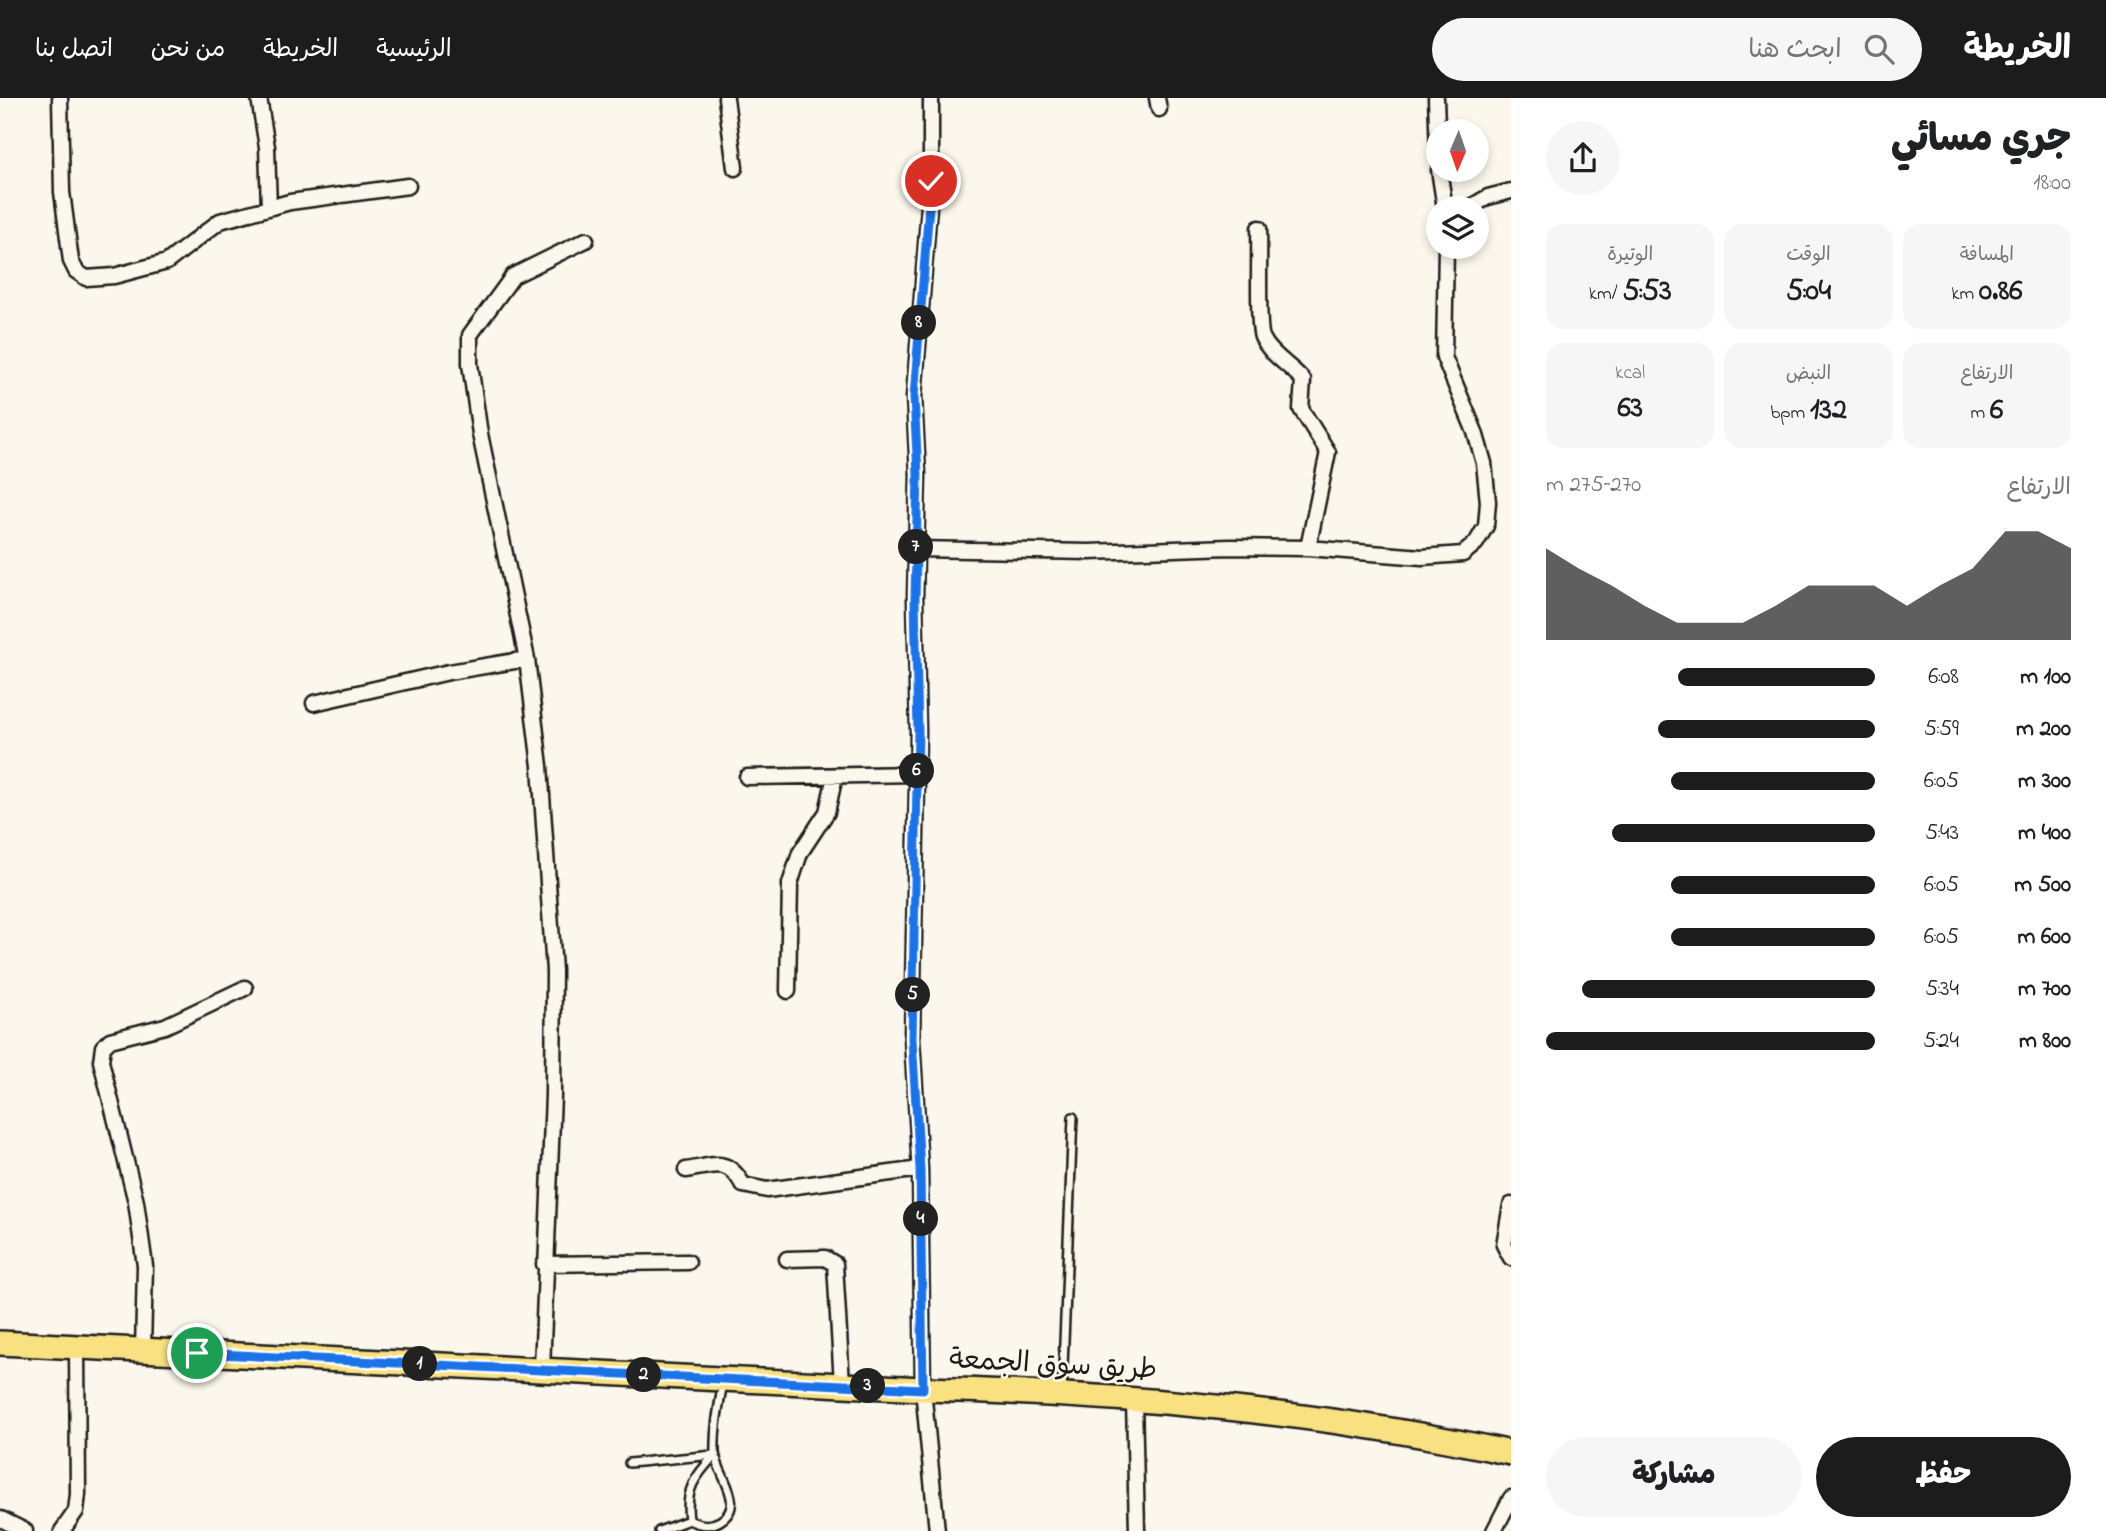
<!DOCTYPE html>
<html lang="ar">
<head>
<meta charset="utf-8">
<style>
	body { margin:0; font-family:"Indie Flower","Playpen Sans Arabic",sans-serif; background:#f6f6f6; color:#202124; direction:rtl; height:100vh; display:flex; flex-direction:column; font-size:26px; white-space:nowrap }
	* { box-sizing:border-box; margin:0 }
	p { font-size:23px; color:#757577 }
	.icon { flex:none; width:38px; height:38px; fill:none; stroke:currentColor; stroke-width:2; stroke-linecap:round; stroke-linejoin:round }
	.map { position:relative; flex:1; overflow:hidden; direction:ltr }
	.side { display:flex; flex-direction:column; background:#fff; width:595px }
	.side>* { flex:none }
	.needle { width:46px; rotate:182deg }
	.controls { position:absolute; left:1426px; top:21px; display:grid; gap:14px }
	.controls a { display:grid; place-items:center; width:63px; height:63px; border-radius:50%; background:#fff; box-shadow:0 4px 10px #0003; font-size:35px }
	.pin { position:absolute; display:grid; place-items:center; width:60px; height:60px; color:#fff; margin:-30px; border:4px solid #fff; border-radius:50%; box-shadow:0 2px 7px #0007 }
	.km { position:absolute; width:35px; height:35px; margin:-18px; border-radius:50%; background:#222; color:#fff; font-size:19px; line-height:35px; text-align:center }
	.round { display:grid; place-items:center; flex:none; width:74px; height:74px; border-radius:37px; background:#f6f6f6 }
	.summary { display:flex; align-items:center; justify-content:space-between; height:119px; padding:0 35px }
	h1 { font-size:38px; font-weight:800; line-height:52px }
	.stats { display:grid; grid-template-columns:repeat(3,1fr); gap:10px; height:119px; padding:7px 35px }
	.stats div { display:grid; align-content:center; border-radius:18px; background:#f6f6f6; text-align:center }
	.stats b { font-size:30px; font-weight:800 }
	.stats small { font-size:19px; font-weight:400 }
	.stats p { font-size:19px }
	.chart { height:196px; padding:14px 35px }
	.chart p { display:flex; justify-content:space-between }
	.chart svg { width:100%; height:126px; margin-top:7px; fill:#1c1c1c; opacity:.7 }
	.primary-button { display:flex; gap:14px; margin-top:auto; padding:14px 35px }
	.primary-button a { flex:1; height:80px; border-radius:42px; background:#1c1c1c; color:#fff; font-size:28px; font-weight:800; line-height:80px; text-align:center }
	.primary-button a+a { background:#f6f6f6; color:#202124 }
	ul { padding:0 35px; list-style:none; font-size:23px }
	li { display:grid; grid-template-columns:112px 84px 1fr; align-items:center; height:52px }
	li i { height:18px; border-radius:9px; background:#1c1c1c }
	header { display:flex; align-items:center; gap:42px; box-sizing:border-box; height:98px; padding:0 35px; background:#1c1c1c; color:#fff }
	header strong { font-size:33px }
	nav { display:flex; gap:38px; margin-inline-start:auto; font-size:24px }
	.search { width:490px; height:63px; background:#f6f6f6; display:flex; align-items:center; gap:18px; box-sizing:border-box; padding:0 24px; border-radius:38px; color:#757577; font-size:26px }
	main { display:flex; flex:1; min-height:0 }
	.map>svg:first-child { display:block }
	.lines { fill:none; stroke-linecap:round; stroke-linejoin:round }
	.service-casing { stroke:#1c1c1c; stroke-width:12 }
	.minor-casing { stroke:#1c1c1c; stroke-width:19 }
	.primary-casing { stroke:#1c1c1c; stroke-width:28 }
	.service { stroke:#fbf7ec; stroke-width:7 }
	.minor { stroke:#fbf7ec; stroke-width:14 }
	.primary { stroke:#f9e181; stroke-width:23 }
	.route-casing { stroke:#fff; stroke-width:14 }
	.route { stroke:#1a73e8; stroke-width:9 }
	.labels { text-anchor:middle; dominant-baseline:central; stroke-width:5; stroke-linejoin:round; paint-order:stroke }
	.street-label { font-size:28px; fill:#1c1c1c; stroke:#fbf7ec }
</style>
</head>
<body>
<header>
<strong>الخريطة</strong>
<div class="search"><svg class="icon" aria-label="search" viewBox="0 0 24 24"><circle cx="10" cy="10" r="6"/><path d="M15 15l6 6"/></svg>ابحث هنا</div>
<nav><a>الرئيسية</a><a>الخريطة</a><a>من نحن</a><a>اتصل بنا</a></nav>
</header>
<main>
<section class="side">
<div class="summary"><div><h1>جري مسائي</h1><p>18:00</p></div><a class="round"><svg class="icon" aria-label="share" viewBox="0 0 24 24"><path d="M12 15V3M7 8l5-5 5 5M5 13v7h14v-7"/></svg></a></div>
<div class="stats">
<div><p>المسافة</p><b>0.86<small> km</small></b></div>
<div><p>الوقت</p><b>5:04</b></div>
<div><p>الوتيرة</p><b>5:53<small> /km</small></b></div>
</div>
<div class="stats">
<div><p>الارتفاع</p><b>6<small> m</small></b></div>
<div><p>النبض</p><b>132<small> bpm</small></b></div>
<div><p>kcal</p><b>63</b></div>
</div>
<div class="chart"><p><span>الارتفاع</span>270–275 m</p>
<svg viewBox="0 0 160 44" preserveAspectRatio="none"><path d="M0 44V12L10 19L20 25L30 32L40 38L50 38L60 38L70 32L80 25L90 25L100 25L110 32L120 25L130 19L140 6L150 6L160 12V44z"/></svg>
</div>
<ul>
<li><b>100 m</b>6:08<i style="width:60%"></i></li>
<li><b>200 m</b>5:59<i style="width:66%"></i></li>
<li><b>300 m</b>6:05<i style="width:62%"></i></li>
<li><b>400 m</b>5:43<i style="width:80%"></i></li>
<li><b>500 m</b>6:05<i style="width:62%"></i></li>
<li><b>600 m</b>6:05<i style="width:62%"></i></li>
<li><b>700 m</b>5:34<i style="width:89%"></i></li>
<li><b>800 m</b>5:24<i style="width:100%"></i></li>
</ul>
<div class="primary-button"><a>حفظ</a><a>مشاركة</a></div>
</section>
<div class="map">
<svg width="1511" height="1433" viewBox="0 0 1511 1433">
	<rect width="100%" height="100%" fill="#fbf7ec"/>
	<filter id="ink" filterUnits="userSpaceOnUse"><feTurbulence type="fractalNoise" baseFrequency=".0143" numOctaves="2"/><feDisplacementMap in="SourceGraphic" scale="14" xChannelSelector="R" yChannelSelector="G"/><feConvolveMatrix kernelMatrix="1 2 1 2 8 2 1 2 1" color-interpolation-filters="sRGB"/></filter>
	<g filter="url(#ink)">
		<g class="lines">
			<!-- service casing -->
			<g class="service-casing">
				<path id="service" d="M 1062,1294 L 1073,1019
					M 715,1357 C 694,1379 685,1392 689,1422 C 699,1427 710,1429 720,1423 C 748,1406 716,1376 715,1354 C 714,1331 719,1307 723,1284
					M 629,1365 L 714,1357
					M 659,1433 L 689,1422"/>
			</g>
			<!-- minor casing -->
			<g class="minor-casing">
				<path id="minor" d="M 60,0 L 62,94 L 71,163 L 76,173 L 86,180 L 114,178 L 167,164 L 220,123 L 290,104 L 408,88
					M 259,0 L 267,49 L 269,110
					M 726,0 L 735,70
					M 931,0 L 931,83 L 914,299 L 918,376 L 915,500 L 918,634 L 912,941 L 920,1071 L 923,1291 L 937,1433
					M 1157,0 L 1159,11
					M 1436,0 L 1438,55
					M 1439,72 L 1445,110
					M 1469,110 L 1488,99 L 1511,93
					M 1259,130 C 1260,150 1257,226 1262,239 C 1270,257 1290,267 1303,282 L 1301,311 L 1328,354 L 1308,450
					M 916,451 L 1089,454 L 1230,449 L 1308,450 L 1422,459 L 1463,456 L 1476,445 L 1486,428 L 1488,404 L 1484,365 L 1475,334 L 1444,259 L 1446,149
					M 314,605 L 449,574 L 527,561
					M 747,679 L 917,676
					M 788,893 L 790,786 L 800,755 L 827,714 L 835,678
					M 686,1072 C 714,1068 727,1058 743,1087 L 767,1092 L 920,1071
					M 1511,1107 L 1504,1147 L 1511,1160
					M 787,1161 L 825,1160 L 835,1166 L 842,1286
					M 544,1166 L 688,1164
					M 143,1252 L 145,1168 L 136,1104 L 101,963 L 103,949 L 110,942 L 165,928 L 245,890
					M 542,1271 L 553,997 L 554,873 L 550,814 L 540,668 L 527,561 L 480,336 L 470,266 L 470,237 L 513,178 L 586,142
					M 1134,1303 L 1137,1433
					M 1,1421 L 25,1433
					M 62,1433 L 76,1413 L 78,1396 L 77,1249
					M 1494,1433 L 1511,1400"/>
			</g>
			<!-- primary casing -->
			<g class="primary-casing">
				<path id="primary" d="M 0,1245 L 923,1291 C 1121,1296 1317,1313 1511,1355"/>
			</g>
			<!-- service -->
			<use href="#service" class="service"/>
			<!-- minor -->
			<use href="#minor" class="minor"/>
			<!-- primary -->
			<use href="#primary" class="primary"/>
		</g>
	</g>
	<g class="lines" filter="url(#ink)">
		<!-- route casing -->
		<g class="route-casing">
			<path id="route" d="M 197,1255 L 923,1291 L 920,1071 L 912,941 L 918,634 L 915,500 L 918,376 L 914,299 L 931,83"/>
		</g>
		<!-- route -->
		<use href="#route" class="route"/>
	</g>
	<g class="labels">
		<!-- street labels -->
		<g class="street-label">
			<text transform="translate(1053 1268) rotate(3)">طريق سوق الجمعة</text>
		</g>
	</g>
</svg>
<div class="controls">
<a><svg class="needle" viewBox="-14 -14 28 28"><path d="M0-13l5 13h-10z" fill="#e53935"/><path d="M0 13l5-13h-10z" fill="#757577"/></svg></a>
<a><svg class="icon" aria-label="layers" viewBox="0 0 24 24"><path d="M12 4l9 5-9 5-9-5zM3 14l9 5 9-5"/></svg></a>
</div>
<div class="pin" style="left:197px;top:1255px;background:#1e9e55"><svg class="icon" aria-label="arrive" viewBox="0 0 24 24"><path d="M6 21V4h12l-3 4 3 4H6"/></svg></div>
<div class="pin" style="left:931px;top:83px;background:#d93025"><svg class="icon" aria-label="check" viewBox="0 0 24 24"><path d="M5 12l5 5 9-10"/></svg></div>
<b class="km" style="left:420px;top:1266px">1</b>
<b class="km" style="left:644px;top:1277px">2</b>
<b class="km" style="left:868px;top:1288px">3</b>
<b class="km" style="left:921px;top:1121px">4</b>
<b class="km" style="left:913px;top:897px">5</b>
<b class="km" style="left:917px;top:673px">6</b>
<b class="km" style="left:916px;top:449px">7</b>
<b class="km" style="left:919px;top:225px">8</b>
</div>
</main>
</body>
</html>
